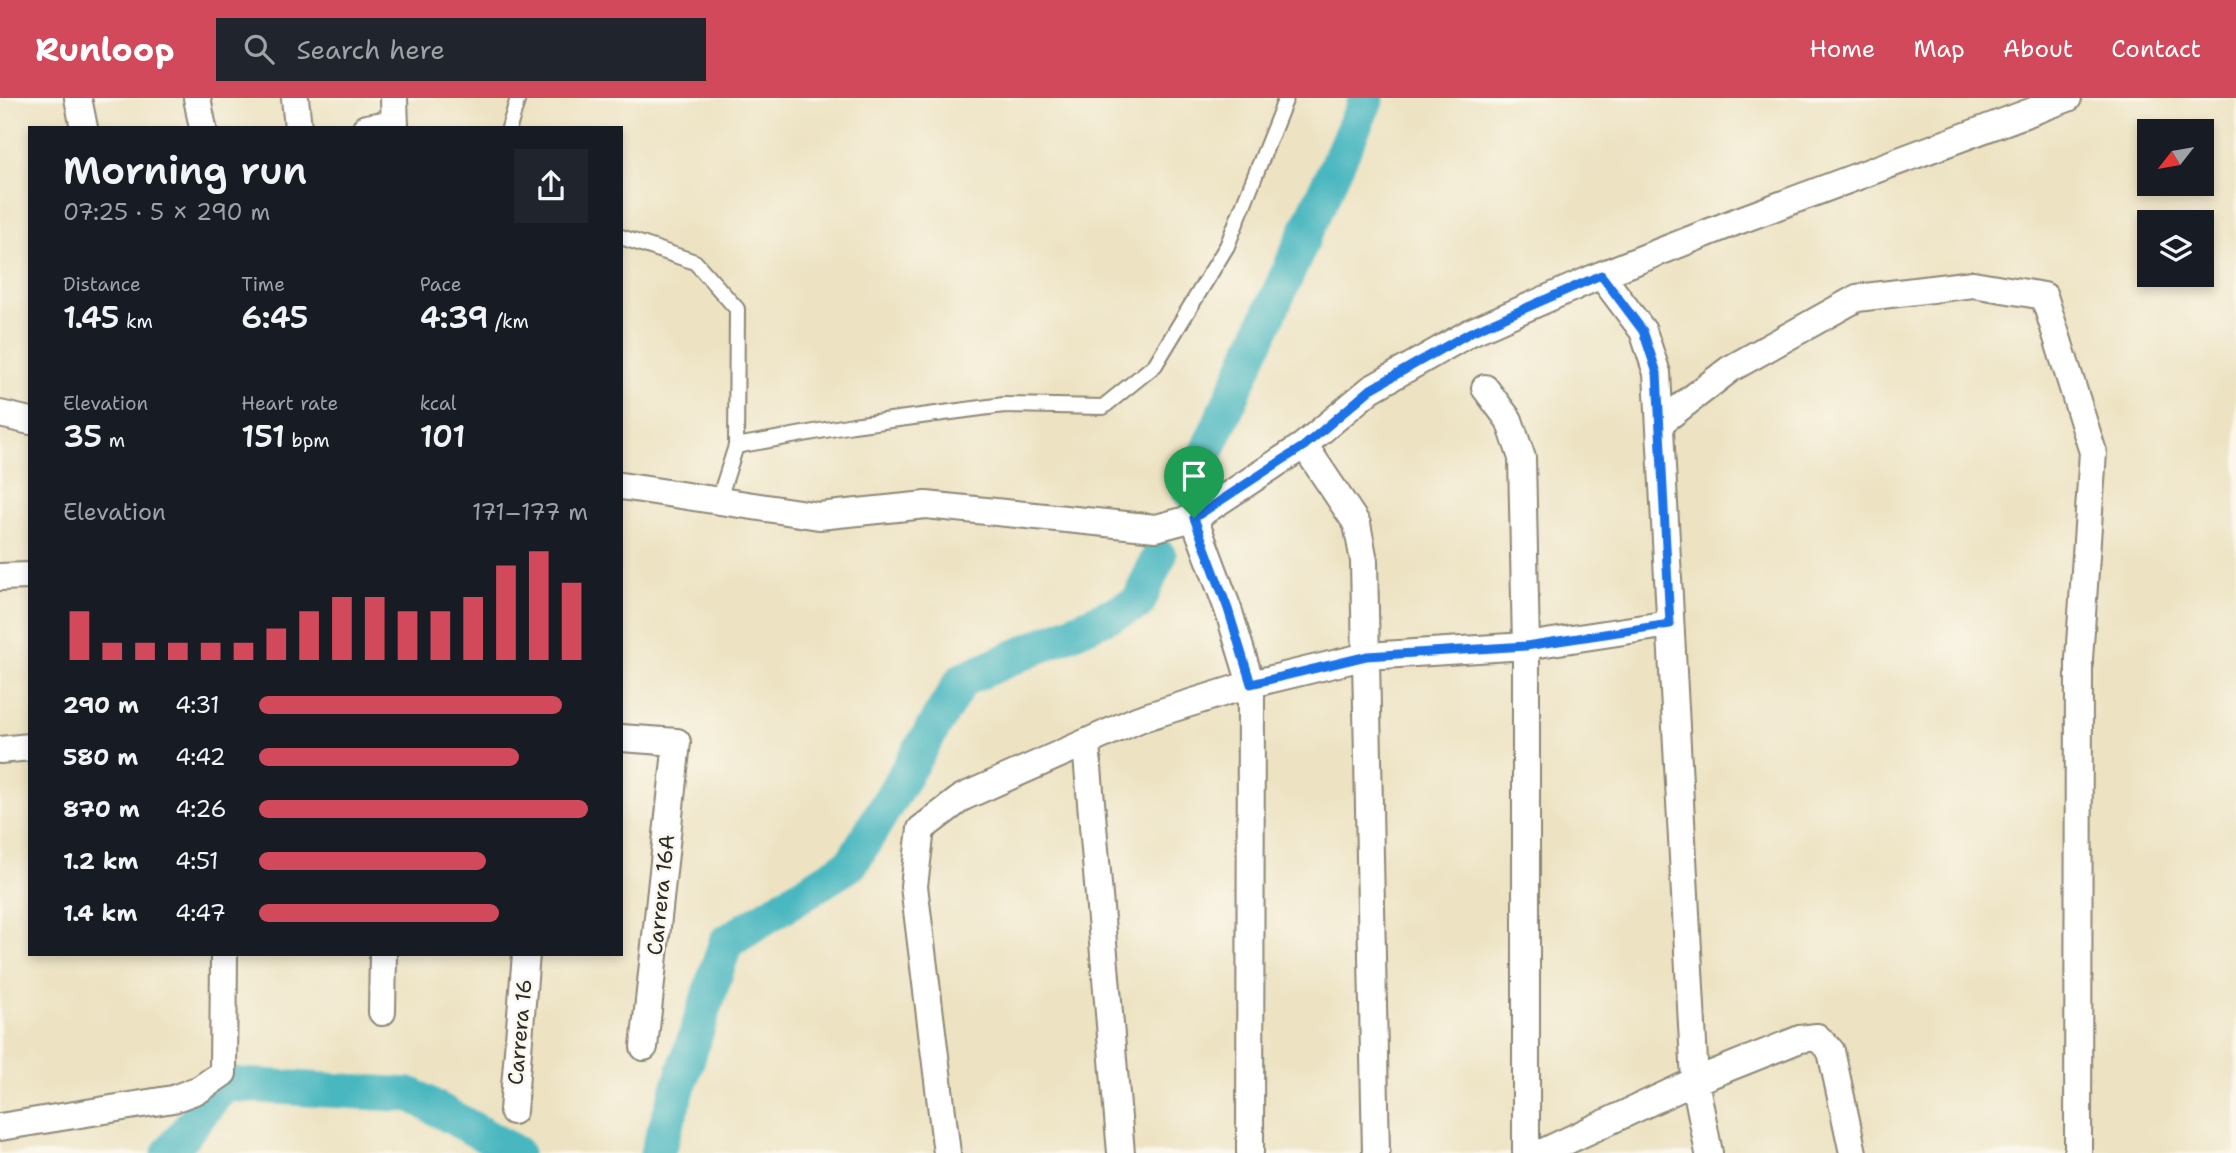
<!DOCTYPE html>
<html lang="en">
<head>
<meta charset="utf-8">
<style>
	body { margin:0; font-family:"Shantell Sans",sans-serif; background:#20242c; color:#f1f3f6; height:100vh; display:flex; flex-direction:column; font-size:26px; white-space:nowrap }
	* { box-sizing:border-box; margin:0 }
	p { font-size:23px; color:#9ea1a6 }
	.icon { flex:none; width:38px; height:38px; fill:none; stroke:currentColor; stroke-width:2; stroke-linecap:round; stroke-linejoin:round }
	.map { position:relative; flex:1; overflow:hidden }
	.details { position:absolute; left:28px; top:28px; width:595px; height:830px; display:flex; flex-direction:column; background:#171b24; border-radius:0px; box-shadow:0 4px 10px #0003 }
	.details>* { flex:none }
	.needle { width:46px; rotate:239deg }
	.controls { position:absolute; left:2137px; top:21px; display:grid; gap:14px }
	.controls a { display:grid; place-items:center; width:77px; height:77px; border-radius:0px; background:#171b24; box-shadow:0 4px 10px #0003; font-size:35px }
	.pin { position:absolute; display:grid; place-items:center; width:60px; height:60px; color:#fff; margin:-72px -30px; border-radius:50% 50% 50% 0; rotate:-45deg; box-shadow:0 0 7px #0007 }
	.pin .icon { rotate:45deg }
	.round { display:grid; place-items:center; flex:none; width:74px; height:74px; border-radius:0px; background:#20242c }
	.overview { display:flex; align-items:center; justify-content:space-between; height:119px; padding:0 35px }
	h1 { font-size:38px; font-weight:600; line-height:52px }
	.stats { display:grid; grid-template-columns:repeat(3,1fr); gap:10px; height:119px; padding:7px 35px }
	.stats div { display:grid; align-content:center }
	.stats b { font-size:30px; font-weight:600 }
	.stats small { font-size:19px; font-weight:400 }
	.stats p { font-size:19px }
	.chart { height:196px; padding:14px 35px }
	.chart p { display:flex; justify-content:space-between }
	.chart svg { width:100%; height:126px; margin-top:7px; stroke:#d1495b; stroke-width:6 }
	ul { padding:0 35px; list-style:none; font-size:23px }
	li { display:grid; grid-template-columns:112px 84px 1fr; align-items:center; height:52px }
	li i { height:18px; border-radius:9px; background:#d1495b }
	header { display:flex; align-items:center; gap:42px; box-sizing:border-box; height:98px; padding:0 35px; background:#d1495b; color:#fff }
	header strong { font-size:33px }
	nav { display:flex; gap:38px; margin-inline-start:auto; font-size:24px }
	.search { width:490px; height:63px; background:#20242c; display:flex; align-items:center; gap:18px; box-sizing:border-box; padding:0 24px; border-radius:0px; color:#9ea1a6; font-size:26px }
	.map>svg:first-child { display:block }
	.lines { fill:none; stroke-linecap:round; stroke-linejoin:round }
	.canal { stroke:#48b7c0; stroke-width:35 }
	.lane-casing { stroke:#8c8777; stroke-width:18 }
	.street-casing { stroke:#8c8777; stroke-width:30 }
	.lane { stroke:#fff; stroke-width:14 }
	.street { stroke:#fff; stroke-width:26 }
	.route-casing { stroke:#fff; stroke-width:14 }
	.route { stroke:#1a73e8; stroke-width:9 }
	.labels { text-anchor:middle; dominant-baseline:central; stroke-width:5; stroke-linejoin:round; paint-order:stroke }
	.street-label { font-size:21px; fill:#2b2b2b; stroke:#fbf7ec }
</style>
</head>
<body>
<header>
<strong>Runloop</strong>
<div class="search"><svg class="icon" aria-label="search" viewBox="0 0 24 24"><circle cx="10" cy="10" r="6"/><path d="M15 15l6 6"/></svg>Search here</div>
<nav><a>Home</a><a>Map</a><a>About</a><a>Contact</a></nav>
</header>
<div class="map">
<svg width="2236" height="1055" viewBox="0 0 2236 1055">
	<rect width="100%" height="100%" fill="#fbf7ec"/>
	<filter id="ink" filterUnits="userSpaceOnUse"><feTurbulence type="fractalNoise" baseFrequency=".0143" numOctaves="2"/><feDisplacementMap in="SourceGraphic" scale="14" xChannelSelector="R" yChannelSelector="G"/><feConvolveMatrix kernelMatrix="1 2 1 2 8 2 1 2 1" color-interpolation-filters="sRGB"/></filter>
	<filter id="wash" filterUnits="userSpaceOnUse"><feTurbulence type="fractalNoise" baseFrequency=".00686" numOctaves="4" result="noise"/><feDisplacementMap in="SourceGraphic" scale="28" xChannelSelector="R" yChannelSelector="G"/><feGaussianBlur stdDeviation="1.57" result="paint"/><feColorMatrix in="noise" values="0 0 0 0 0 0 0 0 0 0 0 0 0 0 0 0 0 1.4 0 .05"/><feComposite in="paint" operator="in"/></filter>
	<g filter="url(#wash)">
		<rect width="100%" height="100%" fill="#ede3c3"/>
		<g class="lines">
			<!-- canal -->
			<path class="canal" d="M 1189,393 L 1367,0
				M 169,1055 L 224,986 L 412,997 L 516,1055
				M 657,1055 L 726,844 L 851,766 L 962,582 L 1138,505 L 1159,458"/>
		</g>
	</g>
	<g filter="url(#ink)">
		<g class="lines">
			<!-- lane casing -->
			<g class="lane-casing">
				<path id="lane" d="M 509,30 L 518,0
					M 621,139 L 695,164 L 737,211 L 736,348 L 718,404
					M 736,348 L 853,327 L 1004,307 L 1103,309 L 1155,267 L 1227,148 L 1286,0"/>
			</g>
			<!-- street casing -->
			<g class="street-casing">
				<path id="street" d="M 78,0 L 84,30
					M 197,0 L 203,30
					M 295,0 L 298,30
					M 394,0 L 395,30
					M 366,30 L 395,25
					M 1601,177 L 1643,233 L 1657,275 L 1695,983 L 1709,1055
					M 1485,290 L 1509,322 L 1522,360 L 1526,548 L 1526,1055
					M 0,316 L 30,323
					M 1660,325 L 1730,271 L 1857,200 L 1973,186 L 2044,198 L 2093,354 L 2079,561 L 2078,1055
					M 1304,347 L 1357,426 L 1364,463 L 1376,1055
					M 621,388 L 819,418 L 926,407 L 1156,430 L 1194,420 L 1304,347 L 1371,291 L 1471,234 L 1601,177 L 1735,124 L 2068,0
					M 1194,420 L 1228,511 L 1251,586 L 1367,558 L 1526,548 L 1670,526
					M 0,479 L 30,478
					M 621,640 L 677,644 L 644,949
					M 1086,646 L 1121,1055
					M 0,652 L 30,649
					M 382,914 L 383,856
					M 513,1013 L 526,856
					M 0,1029 L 173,1001 L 200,991 L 223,975 L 224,856
					M 947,1055 L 914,788 L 921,731 L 963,699 L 1139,621 L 1251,586 L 1250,1055
					M 1541,1055 L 1695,983 L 1800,941 L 1817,939 L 1831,953 L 1853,1055"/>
			</g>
			<!-- lane -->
			<use href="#lane" class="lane"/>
			<!-- street -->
			<use href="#street" class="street"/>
		</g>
	</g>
	<g class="lines" filter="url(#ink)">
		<!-- route casing -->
		<g class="route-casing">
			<path id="route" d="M 1601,177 L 1643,233 L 1657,275 L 1670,526 L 1526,548 L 1367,558 L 1251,586 L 1228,511 L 1194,420 L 1304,348 L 1371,291 L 1471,234 Z"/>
		</g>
		<!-- route -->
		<use href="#route" class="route"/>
	</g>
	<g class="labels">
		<!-- street labels -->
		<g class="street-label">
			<text transform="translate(661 797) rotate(-84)">Carrera 16A</text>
			<text transform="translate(520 934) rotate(-85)">Carrera 16</text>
		</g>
	</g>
</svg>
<div class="controls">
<a><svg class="needle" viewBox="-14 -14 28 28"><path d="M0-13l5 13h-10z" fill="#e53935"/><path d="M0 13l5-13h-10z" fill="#9ea1a6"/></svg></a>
<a><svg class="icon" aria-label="layers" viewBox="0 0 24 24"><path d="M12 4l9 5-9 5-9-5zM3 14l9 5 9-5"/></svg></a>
</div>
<div class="pin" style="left:1194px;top:420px;background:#1e9e55"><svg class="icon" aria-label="arrive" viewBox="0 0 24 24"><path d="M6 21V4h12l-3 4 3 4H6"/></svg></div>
<section class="details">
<div class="overview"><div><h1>Morning run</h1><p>07:25 · 5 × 290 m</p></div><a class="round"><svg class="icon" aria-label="share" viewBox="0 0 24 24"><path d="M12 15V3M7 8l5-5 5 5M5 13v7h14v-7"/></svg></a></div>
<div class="stats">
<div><p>Distance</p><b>1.45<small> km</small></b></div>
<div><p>Time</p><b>6:45</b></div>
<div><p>Pace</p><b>4:39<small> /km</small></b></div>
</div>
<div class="stats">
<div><p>Elevation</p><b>35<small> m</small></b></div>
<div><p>Heart rate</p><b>151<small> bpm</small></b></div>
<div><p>kcal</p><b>101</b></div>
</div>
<div class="chart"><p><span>Elevation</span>171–177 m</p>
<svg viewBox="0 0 160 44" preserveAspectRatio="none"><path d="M5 44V27M15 44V38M25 44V38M35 44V38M45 44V38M55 44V38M65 44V33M75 44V27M85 44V22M95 44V22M105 44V27M115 44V27M125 44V22M135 44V11M145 44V6M155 44V17"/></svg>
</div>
<ul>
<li><b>290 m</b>4:31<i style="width:92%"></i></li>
<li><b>580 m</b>4:42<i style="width:79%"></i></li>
<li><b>870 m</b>4:26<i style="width:100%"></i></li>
<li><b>1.2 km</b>4:51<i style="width:69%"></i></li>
<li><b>1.4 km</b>4:47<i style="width:73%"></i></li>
</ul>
</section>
</div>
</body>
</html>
